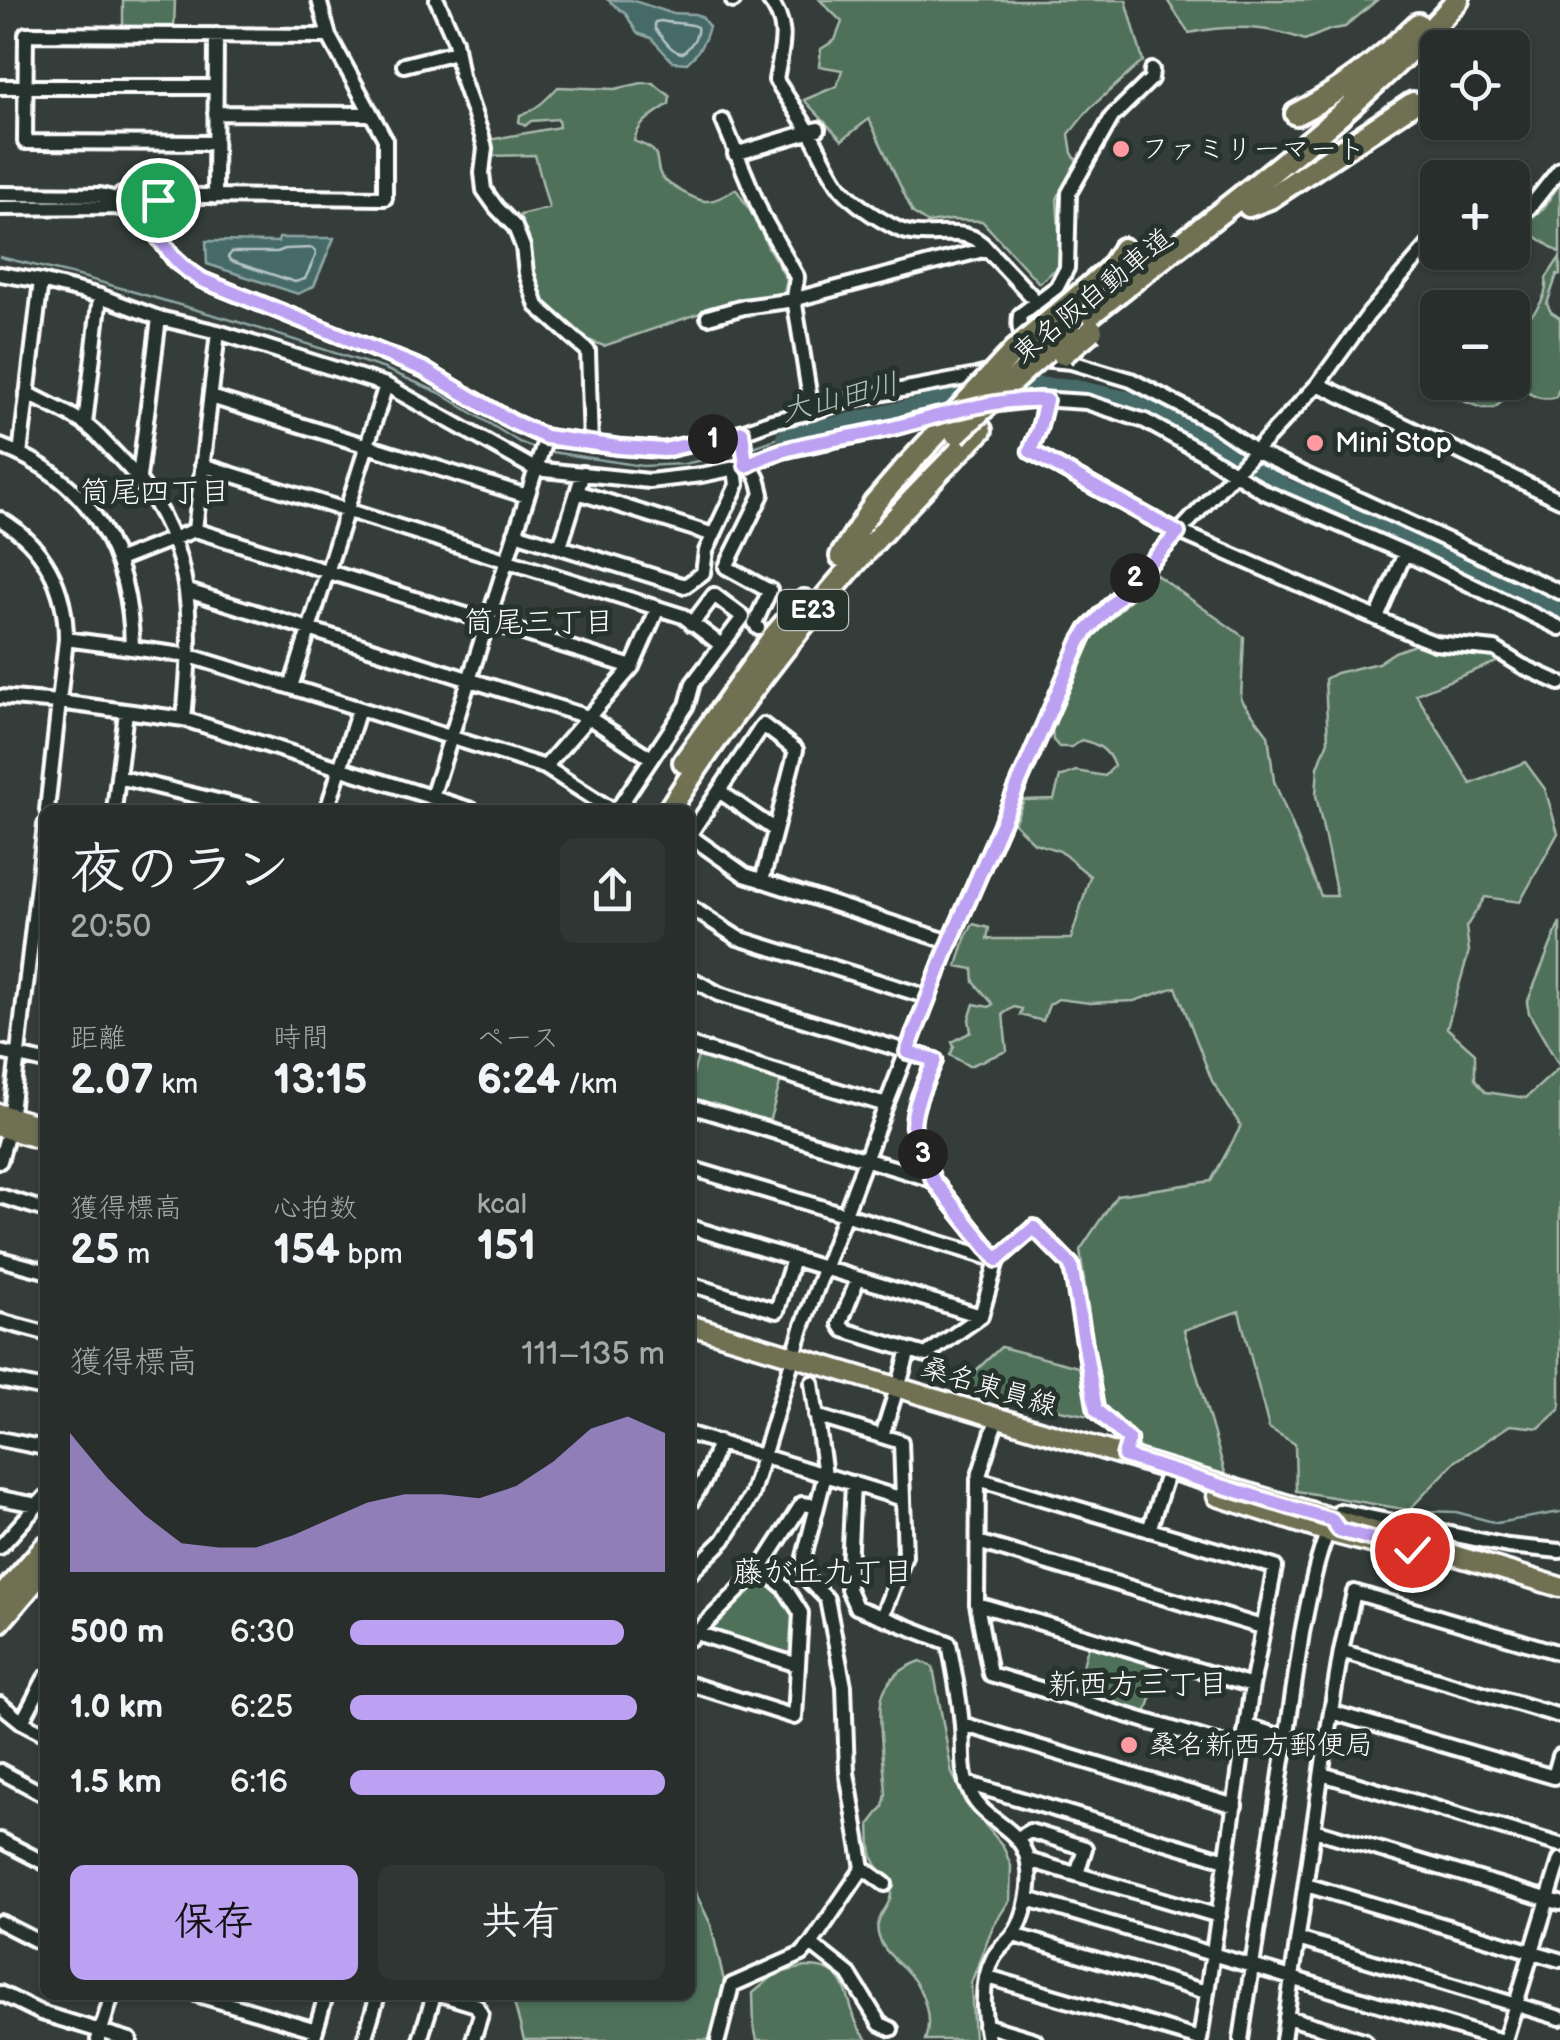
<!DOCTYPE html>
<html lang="ja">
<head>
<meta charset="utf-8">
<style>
	body { margin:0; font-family:"Balsamiq Sans","Klee One",sans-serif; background:#2f3634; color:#f1f3f6; height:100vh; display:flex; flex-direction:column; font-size:38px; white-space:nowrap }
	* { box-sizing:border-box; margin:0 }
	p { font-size:32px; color:#a4a8a9 }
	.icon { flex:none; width:55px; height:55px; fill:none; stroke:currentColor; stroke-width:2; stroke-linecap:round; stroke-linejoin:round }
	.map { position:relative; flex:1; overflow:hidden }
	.panel { position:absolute; left:40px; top:805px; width:655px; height:1195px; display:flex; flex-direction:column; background:#272e2c; border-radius:15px; box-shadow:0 2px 8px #0004,0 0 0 2px #434a48 }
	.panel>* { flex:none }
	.tools { position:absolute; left:1420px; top:30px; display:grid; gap:20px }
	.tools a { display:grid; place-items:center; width:110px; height:110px; border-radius:15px; background:#272e2c; box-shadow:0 2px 8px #0004,0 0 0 2px #434a48; font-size:50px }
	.pin { position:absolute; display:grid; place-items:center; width:85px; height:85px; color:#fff; margin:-42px; border:5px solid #fff; border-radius:50%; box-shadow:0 2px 10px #0007 }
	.km { position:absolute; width:50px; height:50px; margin:-25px; border-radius:50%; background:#222; color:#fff; font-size:28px; line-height:50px; text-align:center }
	.round { display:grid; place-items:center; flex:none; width:105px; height:105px; border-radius:15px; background:#2f3634 }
	.summary { display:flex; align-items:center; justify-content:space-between; height:170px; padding:0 30px }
	h1 { font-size:55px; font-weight:700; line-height:75px }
	.figures { display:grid; grid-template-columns:repeat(3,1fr); gap:15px; height:170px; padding:10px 30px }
	.figures div { display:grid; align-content:center }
	.figures b { font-size:42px; font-weight:700 }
	.figures small { font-size:28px; font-weight:400 }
	.figures p { font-size:28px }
	.chart { height:280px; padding:20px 30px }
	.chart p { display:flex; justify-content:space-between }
	.chart svg { width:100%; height:180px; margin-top:10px; fill:#bca0f2; opacity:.7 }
	.action { display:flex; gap:20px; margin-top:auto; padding:20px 30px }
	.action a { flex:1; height:115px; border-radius:15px; background:#bca0f2; color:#111; font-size:40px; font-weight:700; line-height:115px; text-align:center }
	.action a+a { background:#2f3634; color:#f1f3f6 }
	ul { padding:0 30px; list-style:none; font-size:32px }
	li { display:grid; grid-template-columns:160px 120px 1fr; align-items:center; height:75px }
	li i { height:25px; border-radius:12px; background:#bca0f2 }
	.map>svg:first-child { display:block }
	.green { fill:#50715a; stroke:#a8b8ac; stroke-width:2.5 }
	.water { fill:#456a68; stroke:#8fa6a4; stroke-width:2.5 }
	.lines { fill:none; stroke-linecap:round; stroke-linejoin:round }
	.shore { stroke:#b5c3c3; stroke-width:2.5 }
	.stream { stroke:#8fa6a4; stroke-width:2.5 }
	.river { stroke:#456a68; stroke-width:15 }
	.minor-casing { stroke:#fff; stroke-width:20 }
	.major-casing { stroke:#fff; stroke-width:25 }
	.highway-casing { stroke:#fff; stroke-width:28 }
	.minor { stroke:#26332d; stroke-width:12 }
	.major { stroke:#706f52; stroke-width:18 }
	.highway { stroke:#706f52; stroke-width:20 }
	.highway-bridge-casing { stroke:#fff; stroke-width:28; stroke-linecap:butt }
	.highway-bridge { stroke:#706f52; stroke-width:20 }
	.route-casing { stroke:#fff; stroke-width:20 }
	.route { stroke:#bca0f2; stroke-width:12 }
	.poi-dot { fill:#ff9aa2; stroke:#26332d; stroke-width:4 }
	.labels { text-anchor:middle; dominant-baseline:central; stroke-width:10; stroke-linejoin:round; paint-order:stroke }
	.shield { fill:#26332d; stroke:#bec2c0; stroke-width:2.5 }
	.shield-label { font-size:25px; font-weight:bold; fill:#fff }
	.poi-label { font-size:28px; fill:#fff; stroke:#26332d; text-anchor:start }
	.street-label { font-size:28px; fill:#fff; stroke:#26332d }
	.water-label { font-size:30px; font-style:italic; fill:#abbcbb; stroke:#26332d }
	.neighbourhood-label { font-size:30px; fill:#fff; stroke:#26332d }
</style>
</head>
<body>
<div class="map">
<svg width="1560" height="2040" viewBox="0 0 1560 2040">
	<rect width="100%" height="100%" fill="#343d3a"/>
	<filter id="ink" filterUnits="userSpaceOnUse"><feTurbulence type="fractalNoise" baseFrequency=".01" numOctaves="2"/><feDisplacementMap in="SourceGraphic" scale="20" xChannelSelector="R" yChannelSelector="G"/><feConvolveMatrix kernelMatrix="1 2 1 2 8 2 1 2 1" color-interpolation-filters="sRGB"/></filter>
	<g filter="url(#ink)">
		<!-- green -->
		<path class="green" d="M 123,0 L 175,0 L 174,30 L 123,30 Z
			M 820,0 L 1126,0 L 1143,61 L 1089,109 L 1069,134 L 1072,153 L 1077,161 L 1057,199 L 1061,265 L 1039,283 L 982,221 L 950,220 L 928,223 L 913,213 L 869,119 L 842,140 L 804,100 L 837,86 L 842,70 L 819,66 L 821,49 L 835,40 L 842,22 Z
			M 1167,0 L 1377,0 L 1345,27 L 1329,30 L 1305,40 C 1268,26 1227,25 1189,33 Z
			M 642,83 L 653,83 L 670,96 L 669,104 C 653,115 639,121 634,141 C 640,144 651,146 655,153 C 659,161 656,169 662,177 C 668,185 695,200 705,201 C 715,202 728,194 736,189 L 758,223 L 768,247 L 787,280 L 784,293 L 774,298 L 744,298 L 604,346 C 534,322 532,280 520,215 L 549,208 L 535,155 L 488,156 L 489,140 L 559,127 L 558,119 L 531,121 L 525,126 L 519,122 L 520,115 C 536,110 547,99 558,87 L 615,89 Z
			M 1560,183 L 1560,253 L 1535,236 L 1525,223 L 1543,209 Z
			M 1560,257 L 1560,275 L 1557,274 L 1547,304 L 1551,312 L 1560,318 L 1560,386 L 1556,397 C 1542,401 1534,397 1523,389 L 1516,391 L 1494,408 L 1482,408 L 1455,398 L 1449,383 L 1512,382 L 1513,333 C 1529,318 1549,302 1546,278 Z
			M 1155,574 L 1244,637 L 1241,699 L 1268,735 L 1274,781 L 1321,896 L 1337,896 L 1316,795 L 1318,767 L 1328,741 L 1325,679 L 1336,673 L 1378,663 L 1395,652 L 1420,643 L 1494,652 L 1504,659 L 1416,694 L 1471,784 L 1525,762 L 1545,789 L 1558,833 L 1520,902 L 1485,897 L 1466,927 L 1469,951 L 1447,1028 L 1475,1053 L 1475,1079 L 1486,1092 L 1526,1098 L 1560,1067 L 1529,1013 L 1527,1003 L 1560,922 L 1560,1409 L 1539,1428 L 1510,1425 L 1456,1461 L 1409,1510 L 1296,1491 L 1295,1444 L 1269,1428 L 1239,1311 L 1184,1330 L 1226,1476 L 1141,1449 L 1114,1421 L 956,1389 L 1001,1347 L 1097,1372 L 1080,1250 L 1117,1195 L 1211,1181 L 1241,1126 L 1212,1081 L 1176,987 L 1134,1001 L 1090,1003 L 1058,999 L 1049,1005 L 1043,1021 L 1020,1015 L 1022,1009 L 1014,1007 L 1003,1014 L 1007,1051 L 969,1066 L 950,1055 L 954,1047 L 952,1042 L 971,1032 L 969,1019 L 974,1004 L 989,1007 L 993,1004 L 974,982 L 973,969 L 957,966 L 966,936 L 973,924 L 989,928 L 987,939 L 1071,939 L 1090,876 L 1060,851 L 1034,843 L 1014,823 L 1024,800 L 1054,799 L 1060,777 L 1076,771 L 1105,776 L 1114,766 C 1108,749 1098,744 1081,740 L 1072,747 L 1059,747 L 1053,740 L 1052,727 L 1090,640 Z
			M 699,1053 L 780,1077 L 781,1080 L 769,1122 L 766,1125 L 690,1102 L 690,1084 Z
			M 760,1575 C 800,1603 797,1608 796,1655 L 788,1658 L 710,1633 L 708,1628 Z
			M 1090,1641 L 1162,1664 L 1145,1717 L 1074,1696 Z
			M 921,1661 L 933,1667 L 952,1773 L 966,1802 L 1003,1846 L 1011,1866 L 1010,1900 L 993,1926 L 971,1983 L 974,2040 L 925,2040 C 933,2019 924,1992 910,1975 C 902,1965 890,1957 883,1946 C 866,1917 894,1910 891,1888 C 890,1878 879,1871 875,1862 C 869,1851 871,1836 870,1824 L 883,1807 L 886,1794 C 885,1772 877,1716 882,1697 C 887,1678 904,1667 921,1661 Z
			M 690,1881 L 711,1925 L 724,1981 L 710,2040 L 524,2040 L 512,1995 L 690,1995 Z
			M 806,1967 C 860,1966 841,2015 868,2040 L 757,2040 L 754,2027 L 753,1993 L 777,1973 Z"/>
		<!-- water -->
		<path class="water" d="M 608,0 L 631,0 L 671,13 L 695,14 L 702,17 L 709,27 C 705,42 699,53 687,63 L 673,62 L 651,38 L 637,33 L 626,14 Z
			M 279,238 L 334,238 L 314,286 L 298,294 L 207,264 L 206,241 L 278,242 Z"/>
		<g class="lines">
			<!-- shore -->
			<path class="shore" d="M 661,21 C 672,24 688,22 697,27 C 699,36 690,47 683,53 C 671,53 663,37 655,29 L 655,22 Z
				M 285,249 L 312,248 L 315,251 L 316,255 L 305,279 L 295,282 L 231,261 L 228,257 L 232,252 L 277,252 Z"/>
			<!-- stream -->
			<path class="stream" d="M 0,257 L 79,276 L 235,321 L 385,369 L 440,393 L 519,442 L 537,449
				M 751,448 L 784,436
				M 545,451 L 642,466 L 684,464 L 739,452
				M 1425,1511 L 1456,1512 L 1497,1523 L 1560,1512"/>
			<!-- river -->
			<path class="river" d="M 1003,387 L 1039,385 L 1074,387 L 1134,400 L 1187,426 L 1285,486 L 1439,552 L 1560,611
				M 784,436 L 975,392"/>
			<!-- minor casing -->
			<g class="minor-casing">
				<path id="minor" d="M 437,0 L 455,41 L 461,76 L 482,136 L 485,148 L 482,173 L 484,190 L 496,207 L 515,227 L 523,247 L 526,273 L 537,306 L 588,351 L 591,444
					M 769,0 C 791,27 781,49 776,80 C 789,100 802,119 814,140 C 822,155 830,174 841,188 C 856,205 878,219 898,229 C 927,243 965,221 987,249
					M 733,1 L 734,0
					M 404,65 L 456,52
					M 0,87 L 215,87
					M 215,113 L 371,114
					M 723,121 L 763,217 L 797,277 L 794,298 L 812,412
					M 215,143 L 25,142 L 26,34 L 329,36
					M 735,154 L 818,129
					M 0,194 L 100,195 L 126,201 L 140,211 L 176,262 L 202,280 L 423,369 L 513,422 L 546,437 L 619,447 L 664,450 L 742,432 L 772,421 L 812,412 L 853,399 L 976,376 L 1041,359 L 1071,362 L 1131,380 L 1212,422 L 1256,452 L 1560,592
					M 121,195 L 385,198 L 385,139 L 329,36 L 319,0
					M 215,197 L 216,35
					M 0,208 L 115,207 L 132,211
					M 1512,217 L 1529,208 L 1560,169
					M 0,274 L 41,281 L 100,296 L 159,318 L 218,332 L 386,385 L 535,469 L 649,481 L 701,475 L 746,466 L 782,451 L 895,427 L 917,420 L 956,412
					M 708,317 L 744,307 L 788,301 L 987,249 L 1036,301
					M 1030,346 C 1020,335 1018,329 1020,315 L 1057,287 L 1067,268 L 1069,193 L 1112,117 L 1151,79 L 1152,70
					M 1318,384 L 1560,500
					M 27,393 C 45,403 65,411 82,422 C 95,430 105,443 116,454 C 196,535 194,614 184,719
					M 211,397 L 527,496
					M 1046,400 L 1039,429 L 1030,451 L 1178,533
					M 991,405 L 1039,399 L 1086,402 L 1145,421 L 1203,453 L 1264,492 L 1405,553 L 1560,628
					M 85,424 L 100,296
					M 742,432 L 746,466 C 758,472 759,481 762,494 L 726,567 L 766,589
					M 0,446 C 91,479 131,554 132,648
					M 20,454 L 41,281
					M 202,465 L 683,616 L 721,645
					M 139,477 L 159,318
					M 577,492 L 714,535
					M 0,519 C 44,545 66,588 66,639 L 47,810
					M 195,530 L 632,667
					M 1180,532 L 1422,638 L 1435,643 L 1495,649 L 1522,666 L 1560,683
					M 515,533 L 685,586 L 703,573 L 706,551 L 737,485 L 735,468
					M 560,547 L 583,473
					M 119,560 L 195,530 L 218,332
					M 188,591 L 588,717 L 651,758
					M 1377,618 L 1405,553
					M 758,628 L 755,623 L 770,590 L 766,589
					M 66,639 L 190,656 L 291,687 L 545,767 L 612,810
					M 291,687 L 386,385
					M 0,697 L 59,702 L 184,719 L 472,810
					M 545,767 L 632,667 L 658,608
					M 118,777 L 255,810
					M 719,791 L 775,830
					M 432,797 L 546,437
					M 114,810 L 126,712
					M 327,810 L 359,709
					M 617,810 L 687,705 L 693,683 L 743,617 L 714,595 L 692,624
					M 690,834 L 763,725 L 796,750 L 762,881
					M 690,836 L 745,875 L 950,942
					M 690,907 L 738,938 L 928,997
					M 690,978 L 719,994 L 935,1060 C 926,1081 914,1103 913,1126 L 933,1180 L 997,1260 L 981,1316 L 926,1355 L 909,1350 L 898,1388
					M 690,1045 L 886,1105
					M 0,1052 L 45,1062
					M 690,1106 L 933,1180
					M 0,1161 L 9,1129 L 45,825
					M 690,1168 L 997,1260 L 1034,1227 L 1071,1265 L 1096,1410 L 1129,1441 L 1124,1456
					M 0,1196 L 45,1210
					M 690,1227 L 981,1316
					M 0,1259 L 45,1271
					M 858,1279 L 840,1324 L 844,1330 L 909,1350
					M 690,1284 L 777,1311 L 793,1259
					M 0,1321 L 45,1333
					M 0,1380 L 45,1389
					M 816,1416 L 901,1442 L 905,1556 L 882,1617
					M 994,1428 L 978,1479 L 977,1604 L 990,1674 L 1243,1750
					M 690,1434 L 903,1499
					M 882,1436 L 894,1398
					M 0,1439 L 45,1448
					M 978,1479 L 1275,1567 L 1252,1686 L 1200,2040
					M 853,1483 L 848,1589 L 856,1607 L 949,1643 C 954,1671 960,1699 962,1726 C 964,1748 960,1774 971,1794 C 987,1826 1026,1826 1029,1870 C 1031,1888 1025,1920 1013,1935 C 1007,1943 998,1948 993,1958 C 980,1982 983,2014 988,2040
					M 0,1498 L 37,1505
					M 690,1503 L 705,1479 L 719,1442
					M 1149,1530 L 1165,1480
					M 978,1542 L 1262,1627
					M 0,1547 L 45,1497
					M 690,1573 L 724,1540 L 751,1496 L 803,1325 L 886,1105 L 946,951 L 1086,631 L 1318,384 L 1368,315 L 1438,234
					M 977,1604 L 1252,1686
					M 696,1633 L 798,1665
					M 690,1639 L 761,1568 L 802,1504 L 817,1506
					M 1341,1651 L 1560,1716
					M 690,1684 L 795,1717 L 801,1613 L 785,1588 L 761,1568
					M 0,1704 L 22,1722 L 45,1734
					M 1331,1712 L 1554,1777 L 1560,1756
					M 22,1722 L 45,1678
					M 962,1724 L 1235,1806
					M 1247,1726 L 1325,1751
					M 0,1771 L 45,1795
					M 1322,1774 L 1560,1845
					M 966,1783 L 1226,1860
					M 1314,1830 L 1560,1903
					M 1018,1838 L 1030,1831 L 1085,1848 L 1077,1874
					M 0,1840 L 45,1863
					M 1028,1860 L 1219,1916
					M 863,1868 L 885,1884
					M 1306,1885 L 1560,1960
					M 1028,1899 L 1499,2040
					M 0,1922 L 45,1945
					M 1014,1935 L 1206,1992
					M 1298,1939 L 1560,2018
					M 811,1944 L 849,1974 L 880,2024 L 891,2029
					M 988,1977 L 1200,2039
					M 0,1993 L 41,2013 L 130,2040
					M 198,1995 L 316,2030
					M 443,1995 L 476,2005 L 481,2014 L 473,2040
					M 1286,2017 L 1364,2040
					M 985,2025 L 1035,2040
					M 98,2040 L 112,1995
					M 313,2040 L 326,1995
					M 364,2040 L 378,1995
					M 420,2040 L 434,1995
					M 718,2040 L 732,1985 L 802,1954 L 811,1944 L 863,1868 L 847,1773 L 844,1686 L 827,1599 L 804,1576 L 804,1557 L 825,1475 L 812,1383
					M 1241,2040 L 1302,1633 C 1309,1600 1319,1536 1340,1511 L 1508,1546 L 1560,1551
					M 1283,2040 L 1326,1742 L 1341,1651 L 1354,1592 L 1560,1653
					M 1505,2040 L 1560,1860"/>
			</g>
			<!-- major casing -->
			<g class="major-casing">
				<path id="major" d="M 0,1114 L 45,1127
					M 0,1127 L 45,1140
					M 690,1325 L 1560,1587
					M 1217,1496 L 1328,1532 L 1374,1544"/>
			</g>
			<!-- highway casing -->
			<g class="highway-casing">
				<path id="highway" d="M 1296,114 C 1342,91 1381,60 1418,24
					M 1249,206 L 1270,198 L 1413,103
					M 1110,269 L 1123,249
					M 1070,331 C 1202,224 1344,127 1458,0
					M 841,556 L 874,504 L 906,467
					M 684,762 L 774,636 L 804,601
					M 669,810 C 758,671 863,545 981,430
					M 0,1599 L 45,1547
					M 0,1621 L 45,1568"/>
			</g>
			<!-- minor -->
			<use href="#minor" class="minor"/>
			<!-- major -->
			<use href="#major" class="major"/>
			<!-- highway -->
			<use href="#highway" class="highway"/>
			<!-- highway-bridge casing -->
			<g class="highway-bridge-casing">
				<path id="highway-bridge" d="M 1063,354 L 1092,330
					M 956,434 L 1027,368 L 1070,331
					M 906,467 L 1014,351 L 1110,269"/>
			</g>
			<!-- highway-bridge -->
			<use href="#highway-bridge" class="highway-bridge"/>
		</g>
	</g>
	<g class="lines" filter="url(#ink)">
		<!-- route casing -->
		<g class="route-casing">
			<path id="route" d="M 158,200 L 143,215 C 164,243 170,261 202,280 L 423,369 L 512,422 L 546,437 L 619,447 L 664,450 L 742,432 L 746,466 C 786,443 835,441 879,431 C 933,419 989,397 1046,400 L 1039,429 L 1030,451 L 1178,533 L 1086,632 L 1080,641 L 946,952 L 907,1052 L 935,1060 C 926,1081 914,1103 913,1126 L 933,1180 L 997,1260 L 1034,1228 L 1071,1265 L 1096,1410 L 1129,1440 L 1124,1456 L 1332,1520 L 1339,1530 L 1412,1550"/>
		</g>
		<!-- route -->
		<use href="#route" class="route"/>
	</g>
	<!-- markers -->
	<g class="poi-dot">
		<circle cx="1121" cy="149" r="10"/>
		<circle cx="1315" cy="443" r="10"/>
		<circle cx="1129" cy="1745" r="10"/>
	</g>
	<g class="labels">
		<!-- shield labels -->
		<rect class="shield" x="778" y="590" width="70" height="40" rx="8"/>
		<g class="shield-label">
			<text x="813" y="610">E23</text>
		</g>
		<!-- poi labels -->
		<g class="poi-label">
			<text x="1141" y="149">ファミリーマート</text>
			<text x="1335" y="443">Mini Stop</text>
			<text x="1149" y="1745">桑名新西方郵便局</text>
		</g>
		<!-- street labels -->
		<g class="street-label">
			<text transform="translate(1093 296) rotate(-39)">東名阪自動車道</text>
			<text transform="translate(989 1387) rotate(17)">桑名東員線</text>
		</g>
		<!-- water labels -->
		<g class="water-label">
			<text transform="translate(840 398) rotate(-14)">大山田川</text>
		</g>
		<!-- neighbourhood labels -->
		<g class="neighbourhood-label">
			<text x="155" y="493">筒尾四丁目</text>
			<text x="539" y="623">筒尾三丁目</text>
			<text x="823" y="1573">藤が丘九丁目</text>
			<text x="1138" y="1685">新西方三丁目</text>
		</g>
	</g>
</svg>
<div class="tools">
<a><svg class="icon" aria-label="locate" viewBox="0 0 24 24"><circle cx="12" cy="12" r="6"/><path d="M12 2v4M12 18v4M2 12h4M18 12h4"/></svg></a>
<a>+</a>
<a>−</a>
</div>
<div class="pin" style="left:158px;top:200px;background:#1e9e55"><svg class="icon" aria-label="arrive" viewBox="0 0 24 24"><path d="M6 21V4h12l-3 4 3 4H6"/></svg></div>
<div class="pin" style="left:1412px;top:1550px;background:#d93025"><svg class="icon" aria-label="check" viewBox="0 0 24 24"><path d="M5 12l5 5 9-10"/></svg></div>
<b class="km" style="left:713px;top:439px">1</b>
<b class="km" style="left:1135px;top:578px">2</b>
<b class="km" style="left:923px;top:1154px">3</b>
<section class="panel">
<div class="summary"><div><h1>夜のラン</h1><p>20:50</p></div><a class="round"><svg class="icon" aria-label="share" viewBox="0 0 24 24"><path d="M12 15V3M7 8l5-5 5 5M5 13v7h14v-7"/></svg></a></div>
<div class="figures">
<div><p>距離</p><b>2.07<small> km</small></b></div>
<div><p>時間</p><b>13:15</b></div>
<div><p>ペース</p><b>6:24<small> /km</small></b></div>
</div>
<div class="figures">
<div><p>獲得標高</p><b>25<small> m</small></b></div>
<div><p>心拍数</p><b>154<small> bpm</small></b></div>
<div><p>kcal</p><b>151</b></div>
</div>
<div class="chart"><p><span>獲得標高</span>111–135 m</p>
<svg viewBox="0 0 160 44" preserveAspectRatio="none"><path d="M0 44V10L10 21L20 30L30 37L40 38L50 38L60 35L70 31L80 27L90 25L100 25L110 26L120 23L130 17L140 9L150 6L160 10V44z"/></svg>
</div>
<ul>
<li><b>500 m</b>6:30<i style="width:87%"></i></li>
<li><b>1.0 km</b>6:25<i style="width:91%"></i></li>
<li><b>1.5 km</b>6:16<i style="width:100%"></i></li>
</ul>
<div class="action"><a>保存</a><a>共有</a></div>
</section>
</div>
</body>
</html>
